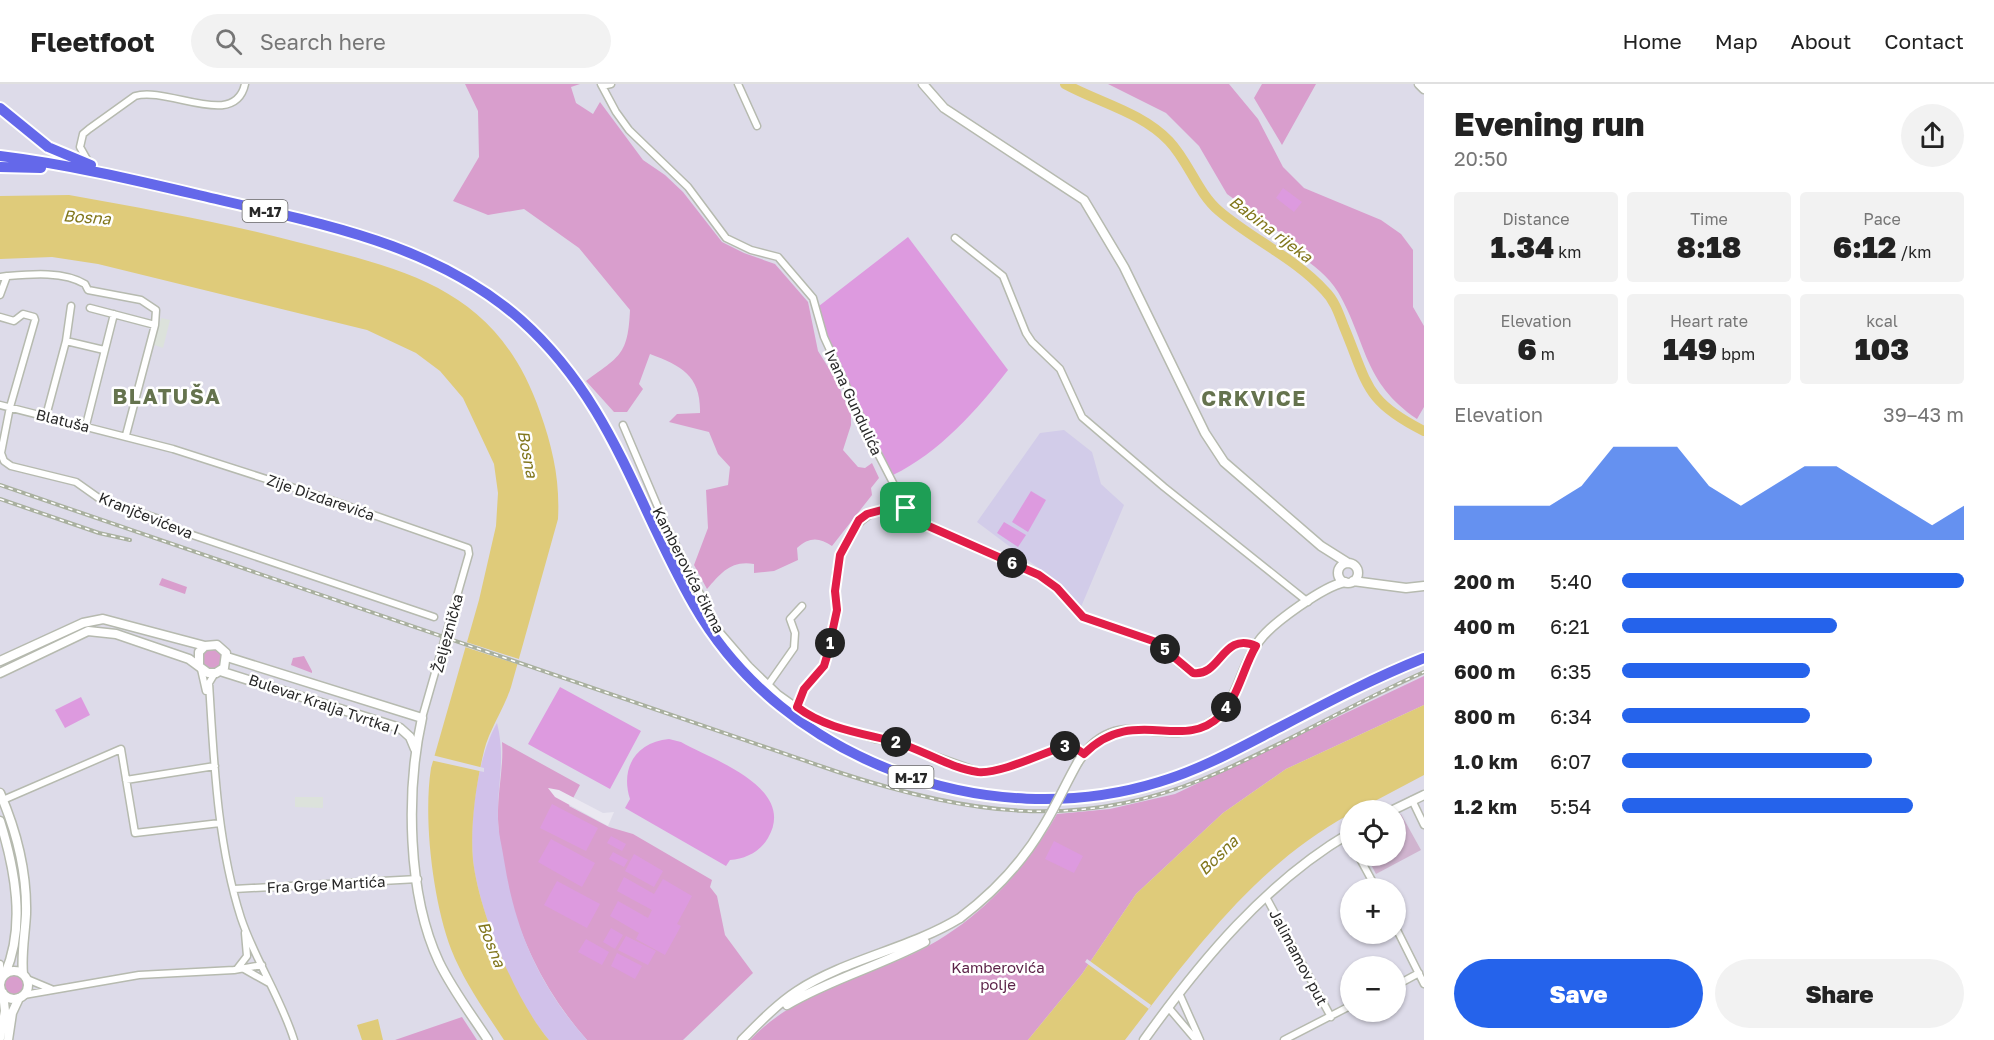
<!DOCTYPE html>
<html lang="en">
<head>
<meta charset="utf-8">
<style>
	body { margin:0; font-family:"Golos Text",sans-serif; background:#f2f2f2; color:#222; height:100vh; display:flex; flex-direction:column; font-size:22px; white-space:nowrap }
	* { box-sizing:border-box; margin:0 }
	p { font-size:20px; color:#767676 }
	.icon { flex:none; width:33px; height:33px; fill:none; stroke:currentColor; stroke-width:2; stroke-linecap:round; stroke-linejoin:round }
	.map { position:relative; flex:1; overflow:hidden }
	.sheet { display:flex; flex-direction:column; background:#fff; width:570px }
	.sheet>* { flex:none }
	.tools { position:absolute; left:1340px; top:716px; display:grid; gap:12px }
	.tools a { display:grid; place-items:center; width:66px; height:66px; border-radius:50%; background:#fff; box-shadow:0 2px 4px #0004; font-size:30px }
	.pin { position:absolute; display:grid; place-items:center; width:51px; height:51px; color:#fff; margin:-26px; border-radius:12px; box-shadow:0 3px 9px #0006 }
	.km { position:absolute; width:30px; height:30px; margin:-15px; border-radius:50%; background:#222; color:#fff; font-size:16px; line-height:30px; text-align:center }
	.round { display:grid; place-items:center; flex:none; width:63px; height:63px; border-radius:32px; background:#f2f2f2 }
	.summary { display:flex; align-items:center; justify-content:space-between; height:102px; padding:0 30px }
	h1 { font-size:33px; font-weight:800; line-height:45px }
	.stats { display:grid; grid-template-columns:repeat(3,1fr); gap:9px; height:102px; padding:6px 30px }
	.stats div { display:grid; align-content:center; border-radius:6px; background:#f2f2f2; text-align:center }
	.stats b { font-size:30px; font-weight:800 }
	.stats small { font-size:16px; font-weight:400 }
	.stats p { font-size:16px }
	.chart { height:168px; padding:12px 30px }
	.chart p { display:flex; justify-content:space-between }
	.chart svg { width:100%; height:108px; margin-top:6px; fill:#2563eb; opacity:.7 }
	.action { display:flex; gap:12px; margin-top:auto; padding:12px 30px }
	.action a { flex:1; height:69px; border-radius:36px; background:#2563eb; color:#fff; font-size:24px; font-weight:800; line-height:69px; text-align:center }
	.action a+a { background:#f2f2f2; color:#222 }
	ul { padding:0 30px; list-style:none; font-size:20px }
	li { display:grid; grid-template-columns:96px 72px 1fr; align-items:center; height:45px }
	li i { height:15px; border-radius:8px; background:#2563eb }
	header { display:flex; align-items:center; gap:36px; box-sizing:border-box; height:84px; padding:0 30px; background:#fff; border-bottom:2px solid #e0e0e0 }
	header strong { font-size:28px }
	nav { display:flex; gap:33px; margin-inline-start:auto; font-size:21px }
	.search { width:420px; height:54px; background:#f2f2f2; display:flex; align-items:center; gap:15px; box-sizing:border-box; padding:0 21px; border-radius:33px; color:#767676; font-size:22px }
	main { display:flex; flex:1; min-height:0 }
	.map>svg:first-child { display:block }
	.industrial { fill:#dce2db }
	.education { fill:#d2cce9 }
	.green { fill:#d99ecd }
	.sand { fill:#d1c1ea }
	.cemetery { fill:#d0b4cf }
	.pitch { fill:#dd9adf }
	.plaza { fill:#eae8f1 }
	.water { fill:#dfcb7a }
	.pier { fill:#dddbe9 }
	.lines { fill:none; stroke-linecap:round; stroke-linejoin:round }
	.river { stroke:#dfcb7a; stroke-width:10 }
	.street-casing { stroke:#b6baaf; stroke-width:9 }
	.secondary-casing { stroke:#b6baaf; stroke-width:11 }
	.highway-casing { stroke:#fff; stroke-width:14 }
	.street { stroke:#fff; stroke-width:6 }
	.secondary { stroke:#fff; stroke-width:8 }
	.highway { stroke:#6468ea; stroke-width:10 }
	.rail-casing { stroke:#a9b09f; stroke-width:4 }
	.rail { stroke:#fff; stroke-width:1.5; stroke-dasharray:4.5; stroke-linecap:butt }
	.secondary-bridge-casing { stroke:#b6baaf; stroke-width:11; stroke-linecap:butt }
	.secondary-bridge { stroke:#fff; stroke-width:8 }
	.route-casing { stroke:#fff; stroke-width:12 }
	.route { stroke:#e11d48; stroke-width:8 }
	.labels { text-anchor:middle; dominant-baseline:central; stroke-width:5; stroke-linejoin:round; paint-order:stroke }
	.shield { fill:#fff; stroke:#686868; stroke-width:1.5 }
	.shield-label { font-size:14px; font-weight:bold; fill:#282828 }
	.street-label { font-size:15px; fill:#282828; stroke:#fff }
	.park-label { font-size:15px; fill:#5b2248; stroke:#fff }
	.water-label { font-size:16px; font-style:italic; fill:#81761c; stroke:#fff }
	.district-label { font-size:21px; font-weight:bold; letter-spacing:1.5px; fill:#65734e; stroke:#fff }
</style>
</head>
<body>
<header>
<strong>Fleetfoot</strong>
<div class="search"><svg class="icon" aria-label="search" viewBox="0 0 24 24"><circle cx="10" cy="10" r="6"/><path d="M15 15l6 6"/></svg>Search here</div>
<nav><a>Home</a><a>Map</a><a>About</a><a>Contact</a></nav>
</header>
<main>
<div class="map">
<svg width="1424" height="956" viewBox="0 0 1424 956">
	<rect width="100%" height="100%" fill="#dddbe9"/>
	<!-- industrial -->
	<path class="industrial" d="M 161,234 L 170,236 L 163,264 L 154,261 Z
		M 295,713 L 323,713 L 323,724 L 295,723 Z"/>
	<!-- education -->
	<path class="education" d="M 1064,346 L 1092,368 L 1101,400 L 1124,421 L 1081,523 L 1057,498 L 977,438 L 1040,349 Z"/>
	<!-- green -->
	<path class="green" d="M 465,0 L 580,0 L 571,3 L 576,19 L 593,30 L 600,18 L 643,76 L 665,91 L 683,108 L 722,158 L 744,169 L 775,180 L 808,218 L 818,267 L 835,294 L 851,330 L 851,341 L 843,366 L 858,383 L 865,384 L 872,379 L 879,394 L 871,404 L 872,411 L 832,462 C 819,453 809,453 797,464 L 798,476 L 774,487 L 754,489 L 754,480 C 731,476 721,489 707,505 L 694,481 L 708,444 L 706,406 L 728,401 L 730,383 L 718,370 L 709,348 L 669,338 L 677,330 L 700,329 C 701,292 682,282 650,270 L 639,300 L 643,305 L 627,328 L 614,328 L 586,297 C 620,272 628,271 630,226 L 579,164 L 524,125 L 488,131 L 453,117 L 479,73 L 478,27 Z
		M 1108,0 L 1229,0 L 1258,35 L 1283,83 L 1304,104 L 1381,136 L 1401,150 L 1413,166 L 1413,223 L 1424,242 L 1424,323 L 1417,335 C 1362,297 1368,260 1338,208 C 1325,187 1303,174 1283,160 L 1286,153 L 1227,110 L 1199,62 L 1166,29 Z
		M 1262,0 L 1316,0 L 1282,61 L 1254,14 Z
		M 162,494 L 187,503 L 185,510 L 159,501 Z
		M202 575a10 10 0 1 1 20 0a10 10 0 1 1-20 0Z
		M 304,572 L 312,587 L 312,589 L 291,581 L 293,574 Z
		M 1424,592 L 1424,621 L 1286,685 L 1223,729 L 1136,810 L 1082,890 L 1028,956 L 750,956 C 789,915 843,898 894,878 C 965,851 1020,795 1057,730 L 1110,725 L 1175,710 Z
		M 502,658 L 580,701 L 569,722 L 609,743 L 633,750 L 712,796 L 710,803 L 717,812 L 725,851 L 753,889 L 683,956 L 587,956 C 533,895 501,817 498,735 C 497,709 504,684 502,658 Z
		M4 901a10 10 0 1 1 20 0a10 10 0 1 1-20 0Z
		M 462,933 L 477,956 L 395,956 Z"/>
	<!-- sand -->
	<path class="sand" d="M 497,639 C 506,674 497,700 498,735 C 498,748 502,762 504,776 C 515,846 539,902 587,956 L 549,956 C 514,915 486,844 475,790 C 467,749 476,675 497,639 Z"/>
	<!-- cemetery -->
	<path class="cemetery" d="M 1401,730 L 1421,766 L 1376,790 L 1366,771 L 1395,771 L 1395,733 Z"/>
	<!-- pitch -->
	<path class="pitch" d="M 1283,104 L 1302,118 L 1294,128 L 1276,114 Z
		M 908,153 L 1008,286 C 977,326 939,369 893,391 L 826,253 L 819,222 Z
		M 1031,407 L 1046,416 L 1028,448 L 1012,438 Z
		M 1004,438 L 1026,451 L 1018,463 L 997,449 Z
		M 560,603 L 641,647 L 610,705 L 528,660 Z
		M 81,613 L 90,631 L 65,644 L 55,626 Z
		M 669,655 L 681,658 C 715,677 797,704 768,754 C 760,768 745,775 730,776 L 726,782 L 625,724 L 630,715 C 620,684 636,658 669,655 Z
		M 552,720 L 598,744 L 586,767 L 540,744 Z
		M 611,752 L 626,760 L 622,767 L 607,759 Z
		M 551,755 L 595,779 L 582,803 L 538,778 Z
		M 1054,757 L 1083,772 L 1074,789 L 1045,775 Z
		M 613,768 L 628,776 L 624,783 L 609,775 Z
		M 634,770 L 663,787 L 654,803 L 625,787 Z
		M 624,793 L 654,810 L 663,795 L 692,812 L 677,840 L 681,842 L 665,871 L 636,855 L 639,849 L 610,832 L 618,817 L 648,834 L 652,826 L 617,807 Z
		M 557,797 L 600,820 L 587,844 L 544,821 Z
		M 611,844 L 623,851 L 615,865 L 603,858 Z
		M 626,852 L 656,867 L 648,881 L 618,866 Z
		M 586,855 L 609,868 L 602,881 L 578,868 Z
		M 617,869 L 642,882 L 635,895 L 611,882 Z"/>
	<!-- plaza -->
	<path class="plaza" d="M 548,704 L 559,706 L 603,729 L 614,728 L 608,742 L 555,713 Z"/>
	<!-- water -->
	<path class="water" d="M 69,111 C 146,125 221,138 297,158 C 410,187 497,205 540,328 C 553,365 560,396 558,435 L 511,603 C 504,625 489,646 484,667 C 476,700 470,742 473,776 C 479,828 515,916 549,956 L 504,956 C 485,927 464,898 451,865 C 433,817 423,735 431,684 L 479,516 L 496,442 L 498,409 L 494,380 L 463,314 L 440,287 L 416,269 L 367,246 L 98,180 L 52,173 L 0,175 L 0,112 Z
		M 1424,621 L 1424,691 L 1358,726 L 1350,726 L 1350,730 C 1255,781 1189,873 1125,956 L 1028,956 L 1082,890 L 1136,810 L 1223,729 L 1286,685 Z
		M 378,935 L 383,956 L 362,956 L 357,941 Z"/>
	<!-- pier -->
	<path class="pier" d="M 463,557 L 522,576 L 520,581 L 462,562 Z
		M 432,671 L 484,684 L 484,688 L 430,676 Z
		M 1087,875 L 1151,921 L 1149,925 L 1085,878 Z"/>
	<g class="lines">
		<!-- river -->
		<path class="river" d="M 1065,0 C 1100,19 1141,28 1169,57 C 1189,78 1197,108 1219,127 C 1253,156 1295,174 1325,207 C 1335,217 1339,230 1344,243 C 1368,300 1364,317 1424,347"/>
		<!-- street casing -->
		<g class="street-casing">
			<path id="street" d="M 601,0 L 616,28 L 629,46 L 688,103 L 726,154 L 751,166 L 778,173 L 813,214 L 824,253 L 873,360 L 906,424 L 918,437 L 1039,491 L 1057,504 L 1083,533 L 1156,558 L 1182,582 L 1193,589 C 1220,593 1222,548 1255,562
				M 738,0 L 757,42
				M 602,2 L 611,0
				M 89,79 L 80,63 L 83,50 L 89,45 L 135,12 C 168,2 235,46 245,0
				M 955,154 L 1003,192 L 1026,249 L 1032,258 L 1060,285 L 1082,333 L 1164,403 L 1308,518
				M 7,192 C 31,190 64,187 85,200 L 88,206 L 141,216 L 156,226 L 155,241 L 126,351
				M 0,193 L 7,192 L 0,211
				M 90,224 L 155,241
				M 0,233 L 14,237 L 23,230 L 34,233 L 35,236 L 10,323 L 1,369 L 4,377 L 11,382 L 76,398 L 100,415 L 159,435 L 166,442 L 434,533
				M 66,257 L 104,266
				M 0,321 L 173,365 L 319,412 L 468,464 L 469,470 L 422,634
				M 46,332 L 66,257 L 71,222
				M 86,341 L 114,230
				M 623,341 L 663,435 L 718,546 L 749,582 L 778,610 L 809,632 L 829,640 L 875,655 L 895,658 L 980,688 L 1008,682 L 1065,662 L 1073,663 L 1084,670
				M 201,585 L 206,607
				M 215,589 L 209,599 C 214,678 217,759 241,834 C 255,876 281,914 294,956
				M 768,601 L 794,564 L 795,549 L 790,535 L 802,522
				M 797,623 C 800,616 802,608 806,602 C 814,592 823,586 827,573 C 831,558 834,543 837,528 C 838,520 835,513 835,505 C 835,464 858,418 906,424
				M 126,696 L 215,682
				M 3,716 L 121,665 L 135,749 L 220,739
				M 1412,716 L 1424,741
				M 1358,771 L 1376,804
				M 234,805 L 418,795
				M 1266,813 L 1331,933
				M 1395,842 L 1424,900
				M 0,880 L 1,897
				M 237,885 L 247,872 L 245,849
				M 244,885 L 269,899
				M 27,895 L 51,905
				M 1395,902 L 1419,889
				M 1179,909 L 1200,956
				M 24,911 L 139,891 L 234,886 L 262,881
				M 1168,923 L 1196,956
				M 1284,956 L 1350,922"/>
		</g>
		<!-- secondary casing -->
		<g class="secondary-casing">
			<path id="secondary" d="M 923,0 L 944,24 L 1084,116 L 1124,183 L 1205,349 L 1224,378 L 1321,462 L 1348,479
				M 1419,0 L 1424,5
				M1338 489a10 10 0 1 1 20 0a10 10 0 1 1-20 0Z
				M 1353,497 L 1406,504 L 1424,502
				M 227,573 L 422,634 C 406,706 407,810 439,878 C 452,905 471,930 488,956
				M 0,577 L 83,539 L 103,535 L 205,562
				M 220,587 L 400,644 L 410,653 L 415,665
				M 0,589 L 88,547 L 116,550 L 189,575 L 208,589 L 216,589 L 224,584 L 226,569 L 217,561 L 205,562 L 199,568 L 199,581
				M 1078,678 C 1116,620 1159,661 1203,643 C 1238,627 1238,585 1259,557 C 1272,539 1324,502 1345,498
				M 0,709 C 16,746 27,789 26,830 C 25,850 21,870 23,890
				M 1393,726 L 1424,711
				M 0,737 C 15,785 26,842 5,890
				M0 901a14 14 0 1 1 28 0a14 14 0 1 1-28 0Z
				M 787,921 C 831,895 880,882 925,858
				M 0,954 L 5,927 L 3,909
				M 8,956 L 12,929 L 19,914
				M 742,956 C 759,939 777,920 797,907 C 846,875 909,865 960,834
				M 1144,956 C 1200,878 1266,798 1350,749"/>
		</g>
		<!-- highway casing -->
		<g class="highway-casing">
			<path id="highway" d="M 0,24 L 48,63 L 91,81
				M 0,72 C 74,81 147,99 220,116 C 326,141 436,161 521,236 C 612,317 636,420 694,521 C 783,677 988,751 1159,698 C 1203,685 1243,662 1284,641 C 1330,617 1376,593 1424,574
				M 0,83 L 41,84"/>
		</g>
		<!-- street -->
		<use href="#street" class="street"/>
		<!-- secondary -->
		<use href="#secondary" class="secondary"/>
		<!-- highway -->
		<use href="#highway" class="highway"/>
		<!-- rail casing -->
		<g class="rail-casing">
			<path id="rail" d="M 0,401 L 838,688 C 966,730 1075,747 1203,695 C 1278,664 1349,621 1424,588
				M 0,415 L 99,449 L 130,456"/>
		</g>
		<!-- rail -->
		<use href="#rail" class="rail"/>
		<!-- secondary-bridge casing -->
		<g class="secondary-bridge-casing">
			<path id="secondary-bridge" d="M 960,834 C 993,809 1022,779 1043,743 C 1056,722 1066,699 1078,678"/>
		</g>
		<!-- secondary-bridge -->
		<use href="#secondary-bridge" class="secondary-bridge"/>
	</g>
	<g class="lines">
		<!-- route casing -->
		<g class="route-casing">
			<path id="route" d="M 897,422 L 906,424 L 926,441 L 1039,491 L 1057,504 L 1083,533 L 1156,558 L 1193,589 C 1221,593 1222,547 1256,562 C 1243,584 1238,614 1220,632 C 1182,669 1133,620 1084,670 L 1074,663 L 1065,662 C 1043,669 1000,690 978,688 C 950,684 923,666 896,658 C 862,649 826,645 797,623 L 804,605 L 824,582 L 827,572 L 837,526 L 835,507 L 840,471 L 859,436 L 867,430 Z"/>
		</g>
		<!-- route -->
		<use href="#route" class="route"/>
	</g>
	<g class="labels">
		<!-- shield labels -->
		<g class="shield">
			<rect x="242.5" y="116" width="45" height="22" rx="4.5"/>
			<rect x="888.5" y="682" width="45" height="22" rx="4.5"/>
		</g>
		<g class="shield-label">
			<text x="265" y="127">M-17</text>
			<text x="911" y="693">M-17</text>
		</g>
		<!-- street labels -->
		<g class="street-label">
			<text transform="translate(854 318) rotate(65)">Ivana Gundulića</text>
			<text transform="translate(63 336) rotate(14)">Blatuša</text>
			<text transform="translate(321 413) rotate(19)">Zije Dizdarevića</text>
			<text transform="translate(146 431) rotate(22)">Kranjčevićeva</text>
			<text transform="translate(689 486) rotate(63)">Kamberovića čikma</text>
			<text transform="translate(447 549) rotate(-75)">Željeznička</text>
			<text transform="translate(324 620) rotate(19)">Bulevar Kralja Tvrtka I</text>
			<text transform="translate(326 800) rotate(-3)">Fra Grge Martića</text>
			<text transform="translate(1299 873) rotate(62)">Jalimamov put</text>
		</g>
		<!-- park labels -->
		<g class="park-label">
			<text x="998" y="883">Kamberovića<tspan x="998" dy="17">polje</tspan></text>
		</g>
		<!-- water labels -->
		<g class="water-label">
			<text transform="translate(87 133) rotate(4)">Bosna</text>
			<text transform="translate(1271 145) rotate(37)">Babina rijeka</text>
			<text transform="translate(528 370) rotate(79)">Bosna</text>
			<text transform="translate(1218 771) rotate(-44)">Bosna</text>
			<text transform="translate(492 860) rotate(68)">Bosna</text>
		</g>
		<!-- district labels -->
		<g class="district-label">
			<text x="167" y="312">BLATUŠA</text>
			<text x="1254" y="314">CRKVICE</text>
		</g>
	</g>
</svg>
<div class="tools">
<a><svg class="icon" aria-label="locate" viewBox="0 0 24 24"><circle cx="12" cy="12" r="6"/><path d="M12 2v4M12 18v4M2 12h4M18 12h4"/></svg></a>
<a>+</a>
<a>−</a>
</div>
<div class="pin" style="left:906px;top:424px;background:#1e9e55"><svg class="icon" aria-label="arrive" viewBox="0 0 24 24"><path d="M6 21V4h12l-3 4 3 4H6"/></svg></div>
<b class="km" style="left:830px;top:559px">1</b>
<b class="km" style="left:896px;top:658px">2</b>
<b class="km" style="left:1065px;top:662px">3</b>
<b class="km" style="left:1226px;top:623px">4</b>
<b class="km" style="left:1165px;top:565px">5</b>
<b class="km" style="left:1012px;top:479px">6</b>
</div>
<section class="sheet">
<div class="summary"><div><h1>Evening run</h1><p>20:50</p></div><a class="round"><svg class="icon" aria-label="share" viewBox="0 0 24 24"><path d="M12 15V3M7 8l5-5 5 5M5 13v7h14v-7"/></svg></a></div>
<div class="stats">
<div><p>Distance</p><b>1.34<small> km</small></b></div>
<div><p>Time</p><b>8:18</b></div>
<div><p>Pace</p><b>6:12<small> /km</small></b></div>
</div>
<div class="stats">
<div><p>Elevation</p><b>6<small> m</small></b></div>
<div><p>Heart rate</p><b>149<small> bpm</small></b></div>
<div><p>kcal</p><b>103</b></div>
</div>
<div class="chart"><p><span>Elevation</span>39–43 m</p>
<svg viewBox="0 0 160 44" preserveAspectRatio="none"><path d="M0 44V30L10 30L20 30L30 30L40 22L50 6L60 6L70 6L80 22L90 30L100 22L110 14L120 14L130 22L140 30L150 38L160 30V44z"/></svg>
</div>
<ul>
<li><b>200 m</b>5:40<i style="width:100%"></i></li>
<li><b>400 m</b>6:21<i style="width:63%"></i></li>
<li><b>600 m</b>6:35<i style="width:55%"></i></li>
<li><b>800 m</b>6:34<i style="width:55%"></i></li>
<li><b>1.0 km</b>6:07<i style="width:73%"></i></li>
<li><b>1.2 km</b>5:54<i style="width:85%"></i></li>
</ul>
<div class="action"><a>Save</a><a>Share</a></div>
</section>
</main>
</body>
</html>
